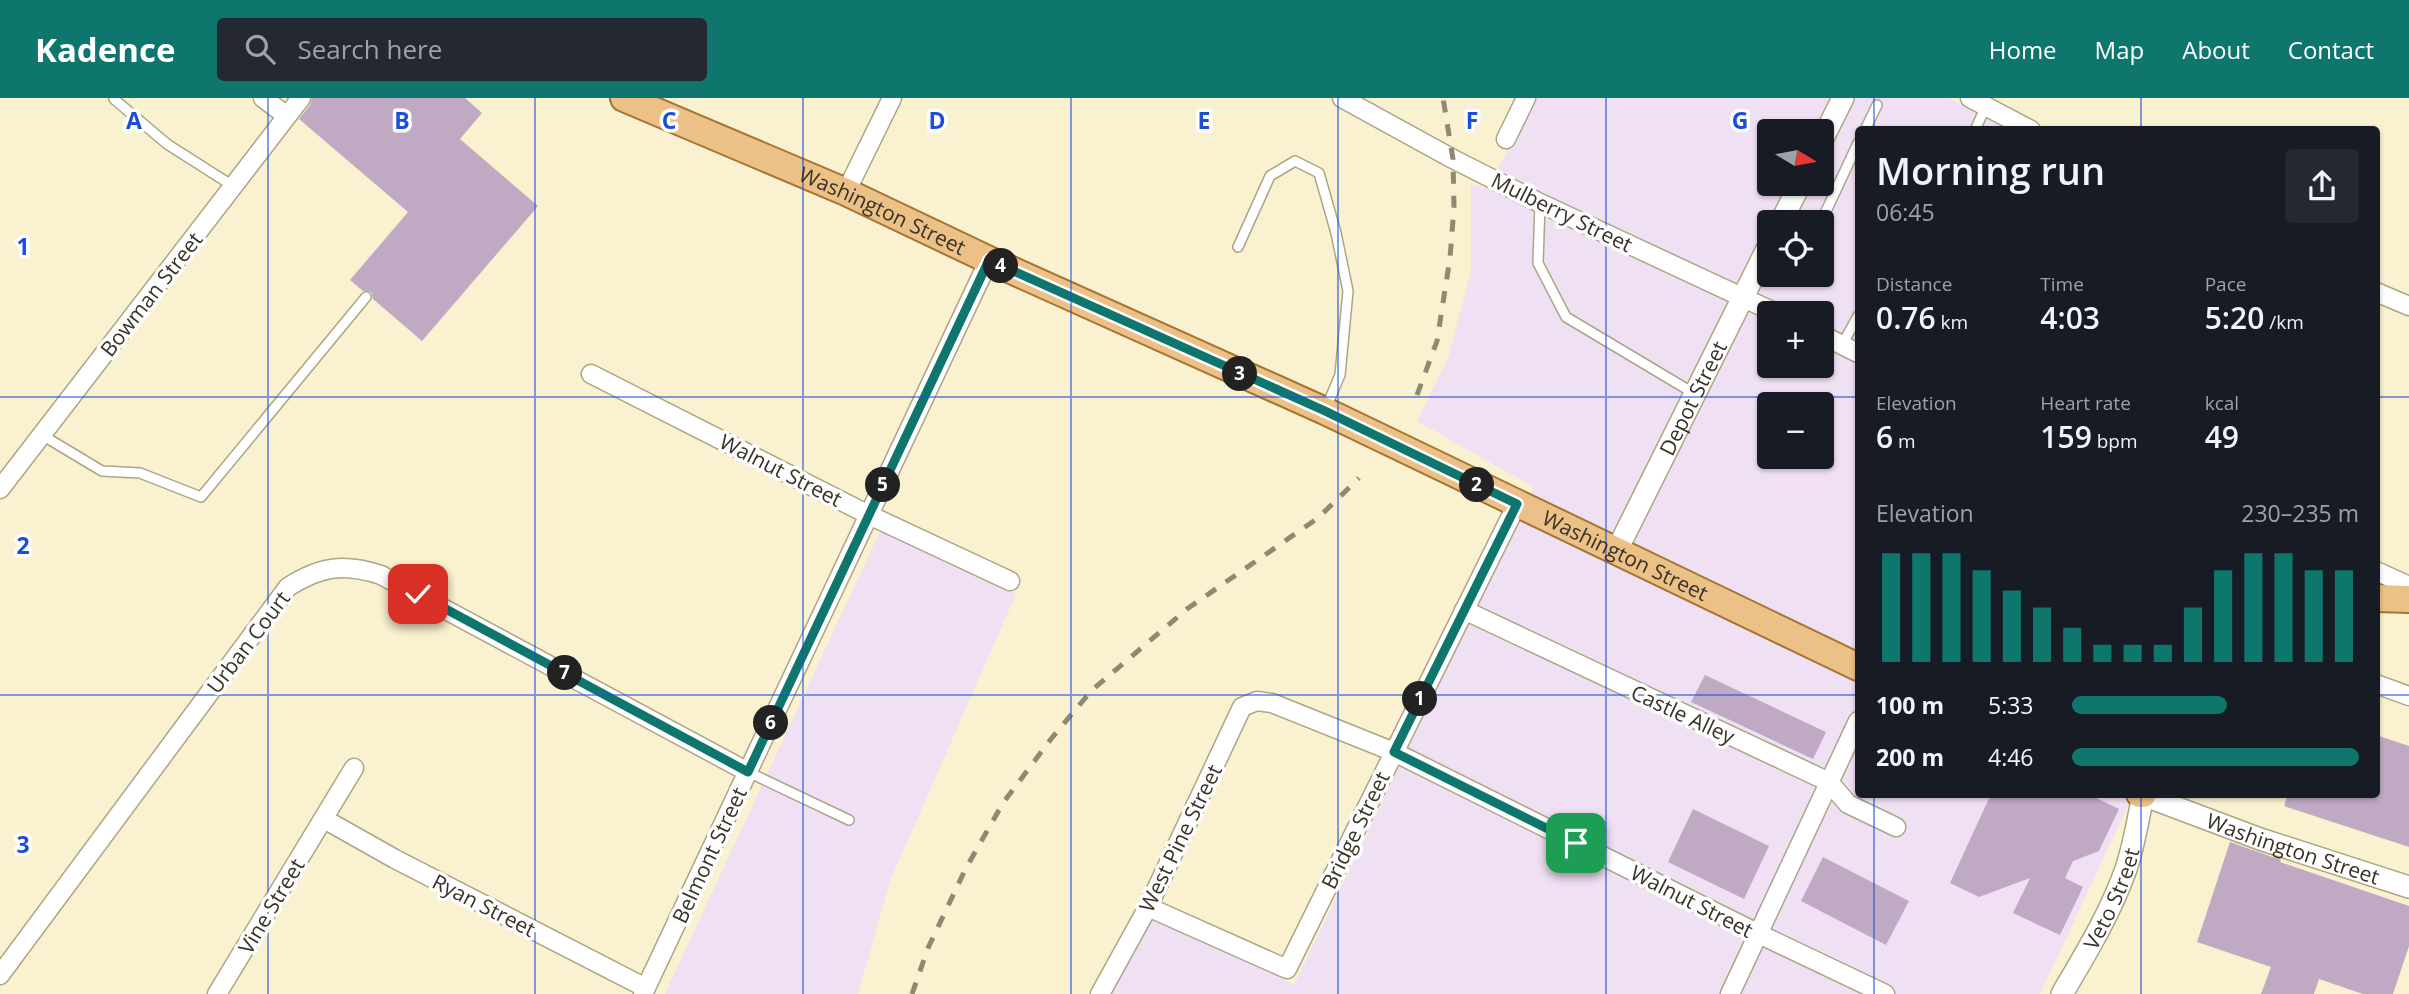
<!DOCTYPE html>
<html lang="en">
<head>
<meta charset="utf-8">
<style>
	body { margin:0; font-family:"Open Sans",sans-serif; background:#242831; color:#f1f3f6; height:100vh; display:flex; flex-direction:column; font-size:26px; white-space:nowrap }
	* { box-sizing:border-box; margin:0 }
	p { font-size:23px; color:#9ea1a6 }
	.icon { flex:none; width:38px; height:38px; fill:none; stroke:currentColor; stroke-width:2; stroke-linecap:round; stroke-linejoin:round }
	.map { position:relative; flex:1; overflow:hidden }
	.panel { position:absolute; left:1855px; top:28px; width:525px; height:672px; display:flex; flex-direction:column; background:#171b24; border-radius:7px; box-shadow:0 2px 5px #0004 }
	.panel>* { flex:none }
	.needle { width:46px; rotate:100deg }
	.controls { position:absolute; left:1757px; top:21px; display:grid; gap:14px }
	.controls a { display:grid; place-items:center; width:77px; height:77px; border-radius:7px; background:#171b24; box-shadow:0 2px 5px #0004; font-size:35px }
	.pin { position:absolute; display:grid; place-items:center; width:60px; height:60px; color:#fff; margin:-30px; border-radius:14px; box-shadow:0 4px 10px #0006 }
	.km { position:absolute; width:35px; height:35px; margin:-18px; border-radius:50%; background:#222; color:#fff; font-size:19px; line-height:35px; text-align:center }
	.round { display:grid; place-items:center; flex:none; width:74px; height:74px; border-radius:7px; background:#242831 }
	.headline { display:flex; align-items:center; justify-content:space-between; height:119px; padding:0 21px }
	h1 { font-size:38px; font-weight:600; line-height:52px }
	.metrics { display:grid; grid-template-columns:repeat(3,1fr); gap:10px; height:119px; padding:7px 21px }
	.metrics div { display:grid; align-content:center }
	.metrics b { font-size:30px; font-weight:600 }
	.metrics small { font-size:19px; font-weight:400 }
	.metrics p { font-size:19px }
	.chart { height:196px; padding:14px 21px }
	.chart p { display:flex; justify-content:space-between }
	.chart svg { width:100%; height:126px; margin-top:7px; stroke:#0f766e; stroke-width:6 }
	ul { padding:0 21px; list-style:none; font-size:23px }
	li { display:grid; grid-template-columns:112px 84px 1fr; align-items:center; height:52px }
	li i { height:18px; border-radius:9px; background:#0f766e }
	header { display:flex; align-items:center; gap:42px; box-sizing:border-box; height:98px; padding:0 35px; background:#0f766e; color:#fff }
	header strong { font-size:33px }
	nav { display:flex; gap:38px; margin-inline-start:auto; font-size:24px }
	.search { width:490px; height:63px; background:#242831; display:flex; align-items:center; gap:18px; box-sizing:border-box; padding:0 24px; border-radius:7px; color:#9ea1a6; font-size:26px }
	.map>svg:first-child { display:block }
	.commercial { fill:#f0e0f3; fill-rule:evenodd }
	.building { fill:#bfa9c3 }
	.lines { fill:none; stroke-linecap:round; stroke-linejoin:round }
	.service-casing { stroke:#ada585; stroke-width:12 }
	.minor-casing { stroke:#ada585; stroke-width:21 }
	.tertiary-casing { stroke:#ada585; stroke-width:24 }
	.primary-casing { stroke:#a57432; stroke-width:30 }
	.service { stroke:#fff; stroke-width:9 }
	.minor { stroke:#fff; stroke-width:18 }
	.tertiary { stroke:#fff; stroke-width:21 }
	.primary { stroke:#ecc188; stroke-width:26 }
	.rail { stroke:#8e8972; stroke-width:5; stroke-dasharray:12 12; stroke-linecap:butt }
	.route-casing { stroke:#fff; stroke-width:14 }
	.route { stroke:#0f766e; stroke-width:9 }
	.grid { fill:none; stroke:#1d4ed8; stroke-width:2; stroke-opacity:0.55 }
	.labels { text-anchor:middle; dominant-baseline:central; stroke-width:7; stroke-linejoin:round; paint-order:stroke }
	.street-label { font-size:21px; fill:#373326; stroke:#fdfdfd }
	.grid-label { font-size:23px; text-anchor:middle; font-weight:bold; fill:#1d4ed8; stroke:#fdfdfd; stroke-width:7; stroke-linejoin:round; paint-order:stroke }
</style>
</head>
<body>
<header>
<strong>Kadence</strong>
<div class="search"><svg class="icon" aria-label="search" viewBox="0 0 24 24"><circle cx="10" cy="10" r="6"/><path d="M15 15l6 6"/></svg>Search here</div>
<nav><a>Home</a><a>Map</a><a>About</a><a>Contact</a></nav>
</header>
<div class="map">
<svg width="2409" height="896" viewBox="0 0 2409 896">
	<rect width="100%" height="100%" fill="#f9f1cf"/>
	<!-- commercial -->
	<path class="commercial" d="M 1534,0 L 1949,0 L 2012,31 L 1858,32 L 1858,696 L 2133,697 L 2040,896 L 1108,896 L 1151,817 L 1294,887 L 1534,389 L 1417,323 L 1449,258 L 1471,172 L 1471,86 L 1488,91 ZM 1769,33 L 1822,33 L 1822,86 L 1769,86 ZM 1769,124 L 1822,124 L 1822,177 L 1769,177 ZM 1769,215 L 1822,215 L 1822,268 L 1769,268 ZM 1769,306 L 1822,306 L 1822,359 L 1769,359 Z
		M 881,431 L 1016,496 L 890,783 L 858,896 L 665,896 Z"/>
	<!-- building -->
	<path class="building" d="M 312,0 L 465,0 L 482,15 L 460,41 L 538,108 L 422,243 L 373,201 L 371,194 L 363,193 L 350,182 L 408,114 L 299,21 L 310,7 Z
		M 1705,577 L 1826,634 L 1813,661 L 1691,604 Z
		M 2376,637 L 2409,648 L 2409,749 L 2284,708 L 2288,696 L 2376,696 Z
		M 1991,696 L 2088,696 L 2119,711 L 2099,753 L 2073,763 L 2065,780 L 2083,789 L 2060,837 L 2013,815 L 2030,780 L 1979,799 L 1950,785 Z
		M 1693,711 L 1769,748 L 1744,801 L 1668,764 Z
		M 2230,744 L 2281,762 L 2280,764 L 2409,808 L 2409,848 L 2393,896 L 2363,896 L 2319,881 L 2314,896 L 2261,896 L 2271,869 L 2197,844 Z
		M 1823,759 L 1909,803 L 1886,847 L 1801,803 Z"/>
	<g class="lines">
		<!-- service casing -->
		<g class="service-casing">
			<path id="service" d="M 114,1 L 167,46 L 233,88
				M 1865,32 L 1877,7
				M 1975,32 L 1986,8
				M 1540,105 L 1538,165 L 1566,219 L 1695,296
				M 1821,124 L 1858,45
				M 1238,149 L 1270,78 L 1295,63 L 1319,75 L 1336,135 L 1348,193 L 1340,277 L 1326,310
				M 1842,247 L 1858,218
				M 42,337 L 102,373 L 140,375 L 201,399 L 366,199
				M 748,674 L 849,722"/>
		</g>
		<!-- minor casing -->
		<g class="minor-casing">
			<path id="minor" d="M 263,0 L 287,18
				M 1342,0 L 1453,61 L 1540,105 L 1776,215
				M 1970,0 L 2031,32
				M 1506,41 L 1526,0
				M 846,94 L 892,0
				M 2376,194 L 2409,208
				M 1822,237 L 1858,255
				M 591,276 L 869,417 L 1010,483
				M 0,391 L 301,0
				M 2376,473 L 2409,488
				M 1464,512 L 1829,684 L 1848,706 L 1896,729
				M 2376,586 L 2409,598
				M 324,721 L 395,761 L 646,890
				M 1148,809 L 1287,871 L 1517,406
				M 0,877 L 288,489 C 321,468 344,465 381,477 L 748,674
				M 217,896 L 354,670
				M 643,896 L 989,162
				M 1100,896 L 1148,809 L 1242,609 L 1257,603 L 1272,605 L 1394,654 L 1759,836 L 1885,896
				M 1730,896 L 1858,623"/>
		</g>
		<!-- tertiary casing -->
		<g class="tertiary-casing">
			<g id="tertiary">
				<path d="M 1822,42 L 1843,0"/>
				<path d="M 1781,124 L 1800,86"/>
				<path id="s1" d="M 1616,454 L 1769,147"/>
				<path id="s2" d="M 2062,896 C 2086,855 2110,816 2126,771 C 2134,747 2138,722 2143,697 L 2260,741 L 2409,789"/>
			</g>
		</g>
		<!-- primary casing -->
		<g class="primary-casing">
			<g id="primary">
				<path id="s3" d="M 624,0 L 846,94 L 989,162 L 1325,313 L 1858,569"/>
				<path d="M 2376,500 L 2409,501"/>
				<path d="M 2140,696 L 2143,696"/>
			</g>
		</g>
		<!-- service -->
		<use href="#service" class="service"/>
		<!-- minor -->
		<use href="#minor" class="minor"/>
		<!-- tertiary -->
		<use href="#tertiary" class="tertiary"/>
		<!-- primary -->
		<use href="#primary" class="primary"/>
		<!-- rail -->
		<path class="rail" d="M 1417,297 L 1437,243 L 1450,160 L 1454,109 L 1453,61 L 1443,0
			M 912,896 L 928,850 L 966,770 L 1003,705 L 1051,641 L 1091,593 L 1187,511 L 1318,420 L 1359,380"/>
	</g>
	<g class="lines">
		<!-- route casing -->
		<g class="route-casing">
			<path id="route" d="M 418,496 L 748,674 L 989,162 L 1325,313 L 1517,406 L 1394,654 L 1576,745"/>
		</g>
		<!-- route -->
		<use href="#route" class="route"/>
	</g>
	<!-- grid -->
	<path class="grid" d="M 268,0 L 268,896M 535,0 L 535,896M 803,0 L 803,896M 1071,0 L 1071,896M 1338,0 L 1338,896M 1606,0 L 1606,896M 1874,0 L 1874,32M 2141,0 L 2141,32M 0,299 L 1858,299M 2376,299 L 2409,299M 0,597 L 1858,597M 2376,597 L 2409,597M 1874,696 L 1874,896M 2141,696 L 2141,896"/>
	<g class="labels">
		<!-- street labels -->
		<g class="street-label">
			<text stroke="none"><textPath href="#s3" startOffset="282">Washington Street</textPath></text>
			<text transform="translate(1562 114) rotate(26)">Mulberry Street</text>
			<text transform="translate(151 196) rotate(-52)">Bowman Street</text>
			<text stroke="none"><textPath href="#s1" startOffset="172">Depot Street</textPath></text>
			<text transform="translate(781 372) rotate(27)">Walnut Street</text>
			<text stroke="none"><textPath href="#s3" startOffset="1101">Washington Street</textPath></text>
			<text transform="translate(248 544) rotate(-53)">Urban Court</text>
			<text transform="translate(1683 616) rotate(25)">Castle Alley</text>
			<text transform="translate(1355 732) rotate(-64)">Bridge Street</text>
			<text transform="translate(1180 740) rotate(-64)">West Pine Street</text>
			<text stroke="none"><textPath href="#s2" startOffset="376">Washington Street</textPath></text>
			<text transform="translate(709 757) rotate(-65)">Belmont Street</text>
			<text stroke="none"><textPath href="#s2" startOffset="108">Veto Street</textPath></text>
			<text transform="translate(1692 803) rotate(27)">Walnut Street</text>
			<text transform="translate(484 807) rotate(27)">Ryan Street</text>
			<text transform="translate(271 808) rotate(-59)">Vine Street</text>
		</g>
	</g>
	<g class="grid-label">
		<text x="134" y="31">A</text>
		<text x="402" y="31">B</text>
		<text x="669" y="31">C</text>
		<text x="937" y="31">D</text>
		<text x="1204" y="31">E</text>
		<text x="1472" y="31">F</text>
		<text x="1740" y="31">G</text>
		<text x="23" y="157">1</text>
		<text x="23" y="456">2</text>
		<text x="23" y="755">3</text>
	</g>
</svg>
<div class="controls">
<a><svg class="needle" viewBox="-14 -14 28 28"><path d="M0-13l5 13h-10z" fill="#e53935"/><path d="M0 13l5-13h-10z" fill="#9ea1a6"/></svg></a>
<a><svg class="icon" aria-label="locate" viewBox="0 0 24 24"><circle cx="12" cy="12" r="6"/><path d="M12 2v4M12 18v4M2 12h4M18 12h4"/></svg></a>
<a>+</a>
<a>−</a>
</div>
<div class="pin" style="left:1576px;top:745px;background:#1e9e55"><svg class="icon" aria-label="arrive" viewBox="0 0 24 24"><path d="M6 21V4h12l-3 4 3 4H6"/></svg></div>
<div class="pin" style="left:418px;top:496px;background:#d93025"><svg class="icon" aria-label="check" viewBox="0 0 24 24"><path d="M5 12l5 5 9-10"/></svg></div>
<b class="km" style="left:1420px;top:601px">1</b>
<b class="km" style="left:1477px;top:387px">2</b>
<b class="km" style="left:1240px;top:276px">3</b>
<b class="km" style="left:1001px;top:168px">4</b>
<b class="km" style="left:883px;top:387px">5</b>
<b class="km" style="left:771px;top:625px">6</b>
<b class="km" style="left:565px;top:575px">7</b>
<section class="panel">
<div class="headline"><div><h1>Morning run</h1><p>06:45</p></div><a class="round"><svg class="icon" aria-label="share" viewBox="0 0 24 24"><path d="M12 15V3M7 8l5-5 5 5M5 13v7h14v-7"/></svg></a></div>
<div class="metrics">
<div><p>Distance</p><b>0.76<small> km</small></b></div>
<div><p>Time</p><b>4:03</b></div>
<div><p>Pace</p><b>5:20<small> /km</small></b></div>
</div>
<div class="metrics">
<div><p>Elevation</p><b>6<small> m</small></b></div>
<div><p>Heart rate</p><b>159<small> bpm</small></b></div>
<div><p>kcal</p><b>49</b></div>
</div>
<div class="chart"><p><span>Elevation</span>230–235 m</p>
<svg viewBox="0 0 160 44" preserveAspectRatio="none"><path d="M5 44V6M15 44V6M25 44V6M35 44V12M45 44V19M55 44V25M65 44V32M75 44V38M85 44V38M95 44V38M105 44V25M115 44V12M125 44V6M135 44V6M145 44V12M155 44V12"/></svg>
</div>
<ul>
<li><b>100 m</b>5:33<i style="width:54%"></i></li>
<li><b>200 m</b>4:46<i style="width:100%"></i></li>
</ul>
</section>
</div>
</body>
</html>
